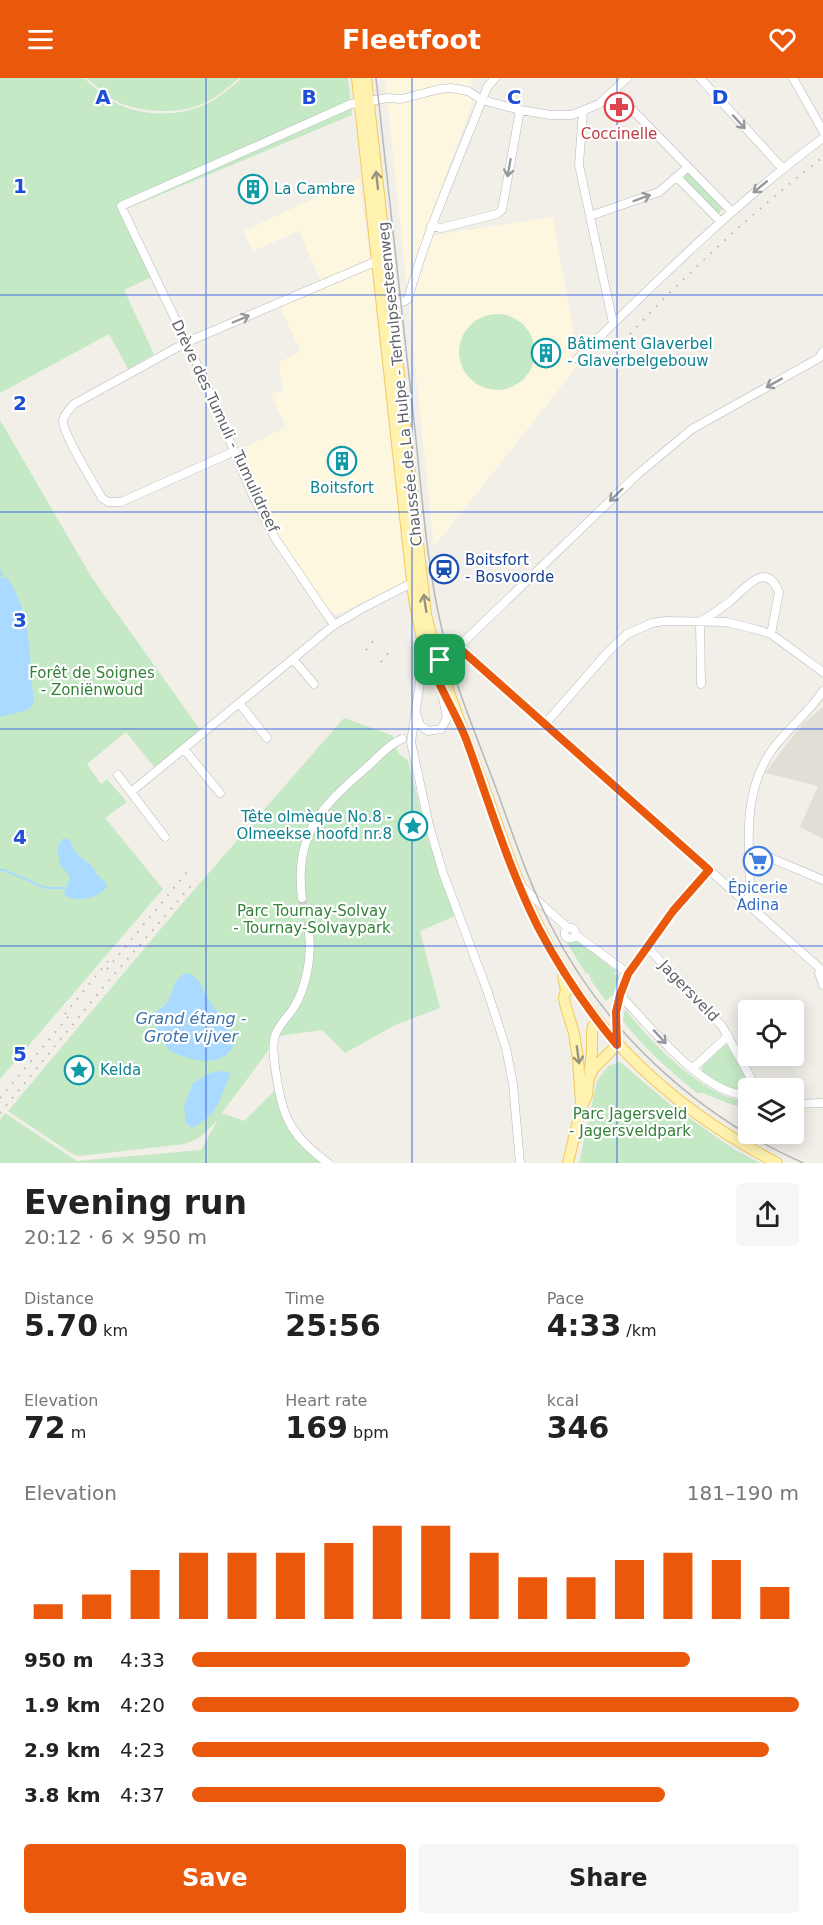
<!DOCTYPE html>
<html lang="en">
<head>
<meta charset="utf-8">
<style>
	body { margin:0; font-family:"DejaVu Sans",sans-serif; background:#f6f6f6; color:#222; height:100vh; display:flex; flex-direction:column; font-size:22px; white-space:nowrap }
	* { box-sizing:border-box; margin:0 }
	p { font-size:20px; color:#767676 }
	.icon { flex:none; width:33px; height:33px; fill:none; stroke:currentColor; stroke-width:2; stroke-linecap:round; stroke-linejoin:round }
	.map { position:relative; height:1085px; overflow:hidden }
	.panel { display:flex; flex-direction:column; background:#fff; flex:1 }
	.panel>* { flex:none }
	.fabs { position:absolute; left:738px; top:922px; display:grid; gap:12px }
	.fabs a { display:grid; place-items:center; width:66px; height:66px; border-radius:6px; background:#fff; box-shadow:0 3px 15px #0003; font-size:30px }
	.pin { position:absolute; display:grid; place-items:center; width:51px; height:51px; color:#fff; margin:-26px; border-radius:12px; box-shadow:0 3px 9px #0006 }
	.round { display:grid; place-items:center; flex:none; width:63px; height:63px; border-radius:6px; background:#f6f6f6 }
	.overview { display:flex; align-items:center; justify-content:space-between; height:102px; padding:0 24px }
	h1 { font-size:33px; font-weight:600; line-height:45px }
	.figures { display:grid; grid-template-columns:repeat(3,1fr); gap:9px; height:102px; padding:6px 24px }
	.figures div { display:grid; align-content:center }
	.figures b { font-size:30px; font-weight:600 }
	.figures small { font-size:16px; font-weight:400 }
	.figures p { font-size:16px }
	.chart { height:168px; padding:12px 24px }
	.chart p { display:flex; justify-content:space-between }
	.chart svg { width:100%; height:108px; margin-top:6px; stroke:#ea580c; stroke-width:6 }
	.action { display:flex; gap:12px; margin-top:auto; padding:12px 24px }
	.action a { flex:1; height:69px; border-radius:6px; background:#ea580c; color:#fff; font-size:24px; font-weight:600; line-height:69px; text-align:center }
	.action a+a { background:#f6f6f6; color:#222 }
	ul { padding:0 24px; list-style:none; font-size:20px }
	li { display:grid; grid-template-columns:96px 72px 1fr; align-items:center; height:45px }
	li i { height:15px; border-radius:8px; background:#ea580c }
	header { display:flex; justify-content:space-between; align-items:center; height:78px; padding:0 24px; background:#ea580c; color:#fff; font-size:27px; font-weight:600 }
	.map>svg:first-child { display:block }
	.commercial { fill:#fef7e0 }
	.education { fill:#e1ded6 }
	.green { fill:#c5e8c5 }
	.water { fill:#aadaff }
	.lines { fill:none; stroke-linecap:round; stroke-linejoin:round }
	.stream { stroke:#aadaff; stroke-width:2 }
	.minor-tunnel { stroke:#ccccc8; stroke-width:8; stroke-dasharray:8 4; stroke-linecap:butt }
	.minor-casing { stroke:#b5b8bc; stroke-width:9 }
	.major-casing { stroke:#f2c960; stroke-width:12 }
	.minor { stroke:#fff; stroke-width:8 }
	.major { stroke:#fff2af; stroke-width:10 }
	.tram { stroke:#b6b7b8; stroke-width:1.5 }
	.rail { stroke:#b6b7b8; stroke-width:2; stroke-dasharray:1.5 8; stroke-linecap:butt }
	.oneway { stroke:#979a9d }
	.oneway2 { stroke:#979581 }
	.route-casing { stroke:#fff; stroke-width:12 }
	.route { stroke:#ea580c; stroke-width:8 }
	.grid { fill:none; stroke:#1d4ed8; stroke-width:1.5; stroke-opacity:0.55 }
	.labels { text-anchor:middle; dominant-baseline:central; stroke-width:4.5; stroke-linejoin:round; paint-order:stroke }
	.health-label { font-size:15px; fill:#be3a42; stroke:#fff }
	.culture-label { font-size:15px; fill:#0d838f; stroke:#fff; text-anchor:start }
	.street-label { font-size:15px; fill:#5f6368; stroke:#fff }
	.transit-label { font-size:15px; fill:#164399; stroke:#fff; text-anchor:start }
	.park-label { font-size:15px; fill:#348238; stroke:#fff }
	.shop-label { font-size:15px; fill:#366cbe; stroke:#fff }
	.water-label { font-size:16px; font-style:italic; fill:#4174aa; stroke:#fff }
	.grid-label { font-size:20px; text-anchor:middle; font-weight:bold; fill:#1d4ed8; stroke:#fff; stroke-width:4.5; stroke-linejoin:round; paint-order:stroke }
</style>
</head>
<body>
<header><svg class="icon" aria-label="menu" viewBox="0 0 24 24"><path d="M4 6h16M4 12h16M4 18h16"/></svg>Fleetfoot<svg class="icon" aria-label="heart" viewBox="0 0 24 24"><path d="M12 20l-8-8c-3-5 5-10 8-4 3-6 11-1 8 4z"/></svg></header>
<div class="map">
<svg width="823" height="1085" viewBox="0 0 823 1085">
	<rect width="100%" height="100%" fill="#f1efe8"/>
	<!-- commercial -->
	<path class="commercial" d="M 385,0 L 471,0 L 473,24 L 423,159 L 553,139 L 579,286 L 434,469 Z
		M 359,100 L 383,274 L 409,502 L 338,536 L 328,533 L 275,457 L 236,374 L 286,349 L 271,317 L 284,311 L 280,298 L 280,284 L 300,273 L 280,228 L 321,204 L 299,153 L 253,173 L 243,153 Z"/>
	<!-- education -->
	<path class="education" d="M 823,629 L 823,761 L 800,749 L 818,708 L 765,695 L 789,663 L 804,645 Z"/>
	<!-- green -->
	<path class="green" d="M 0,0 L 84,0 C 92,7 100,15 109,21 C 138,40 183,40 212,23 C 223,17 232,8 242,0 L 348,0 L 352,37 L 126,131 L 156,197 L 124,212 L 154,276 L 128,291 L 109,256 L 0,315 Z
		M 87,0 L 239,0 C 227,11 213,22 197,28 C 174,36 142,34 120,25 C 107,19 97,9 87,0 Z
		M 689,95 L 723,129 L 720,134 L 718,136 L 684,103 L 684,97 Z
		M459 274a38 38 0 1 1 76 0a38 38 0 1 1-76 0Z
		M 0,342 L 92,500 L 201,653 L 155,690 L 126,654 L 87,686 L 101,706 L 107,701 L 127,724 L 105,740 L 163,811 L 0,1001 Z
		M 344,640 L 391,657 L 396,662 C 396,673 398,677 408,682 L 428,761 L 455,838 L 420,853 L 440,930 L 395,947 L 345,975 L 322,952 L 279,958 L 222,1035 L 244,1043 L 276,1011 L 278,1026 L 284,1043 L 324,1085 L 0,1085 L 0,1042 L 5,1035 L 77,1083 L 201,1072 L 218,1041 C 207,1053 200,1062 184,1066 L 80,1078 L 74,1077 L 8,1033 L 180,828 Z
		M 564,860 L 569,863 L 577,862 L 616,893 L 614,896 L 619,897 L 619,900 L 613,917 L 606,923 L 590,901 L 591,900 L 588,895 L 586,896 Z
		M 625,931 C 650,964 706,1022 748,1023 L 748,1028 L 733,1027 L 703,1015 L 697,1015 C 670,993 644,970 623,943 Z
		M 727,967 L 748,1003 L 748,1010 L 745,1013 L 727,1010 L 702,995 L 702,989 L 723,968 Z
		M 620,984 L 672,1028 L 735,1072 L 760,1085 L 579,1085 L 597,1003 L 608,988 Z"/>
	<!-- water -->
	<path class="water" d="M 0,500 L 7,500 C 33,535 29,584 34,625 L 28,632 L 0,639 Z
		M 63,760 L 70,762 L 76,775 L 91,787 L 98,798 L 105,803 L 107,809 C 97,821 77,825 64,817 L 70,798 L 60,787 L 57,770 Z
		M 186,895 C 201,898 204,916 212,927 C 222,940 233,950 234,967 C 225,985 206,985 189,980 C 183,978 176,977 171,973 C 162,966 157,951 152,940 L 152,936 C 156,933 161,931 164,928 C 174,918 171,901 186,895 Z
		M 221,993 L 231,995 C 218,1021 222,1034 192,1050 L 186,1045 L 184,1029 L 193,1005 L 210,995 Z"/>
	<g class="lines">
		<!-- stream -->
		<path class="stream" d="M 0,492 L 3,500
			M 0,792 L 4,792 L 46,810 L 65,810"/>
		<!-- minor-tunnel -->
		<path class="minor-tunnel" d="M 302,820 L 309,856"/>
		<!-- minor casing -->
		<g class="minor-casing">
			<path id="minor" d="M 700,0 L 782,90
				M 793,0 L 823,53
				M 614,13 L 731,133
				M 583,33 L 579,87 L 613,245
				M 677,99 L 720,143
				M 590,138 L 659,114 L 688,89
				M 431,148 L 441,150 L 497,136 L 502,132 L 520,32
				M 391,227 L 405,223 L 408,221 C 427,153 456,88 482,22 L 488,8 L 495,0
				M 577,281 C 656,204 734,126 823,60
				M 235,373 L 121,424 L 108,424 L 102,420 C 94,406 62,355 63,342 C 64,336 70,331 74,326 L 187,264 L 377,183
				M 334,547 L 275,460 L 253,418 L 203,299 L 121,128 L 351,26 L 388,20 L 401,21 L 440,11 L 451,10 L 468,13 L 482,22 L 520,32 L 551,37 L 572,37 L 599,26 L 627,0
				M 458,569 L 823,893
				M 293,581 L 314,606
				M 701,606 L 700,544 C 710,538 719,532 728,525 C 744,513 765,480 779,514 L 771,556
				M 239,625 L 267,660
				M 417,638 L 420,647 L 428,653 L 441,651 L 447,640 L 443,620
				M 545,646 L 607,575 L 627,556 L 652,545 L 665,543 L 726,544 L 755,551 L 771,556 L 823,594
				M 184,671 L 220,715
				M 118,697 L 165,759
				M 131,714 L 334,547 L 363,530 L 406,508 L 412,507
				M 749,773 L 754,773 L 823,802
				M 522,809 L 568,850
				M 302,820 C 294,756 321,729 366,690 C 377,680 389,666 402,661
				M 745,825 L 748,821 L 750,814 C 749,765 742,715 772,672 C 787,651 809,635 823,613
				M564.5 855a5.5 5.5 0 1 1 11 0a5.5 5.5 0 1 1-11 0Z
				M 309,856 C 312,880 306,910 293,931 C 288,938 281,945 277,953 C 271,964 274,978 275,989 C 282,1037 288,1056 328,1085
				M 576,857 L 629,896
				M 647,869 L 722,948 L 757,1011
				M 822,892 L 819,895 L 823,907
				M 620,917 C 649,947 704,1018 748,1017
				M 617,965 C 615,940 617,918 629,896 L 673,833 L 709,792
				M 692,991 L 728,958
				M 794,1026 L 823,1025
				M 520,1085 L 513,1006 L 506,970 L 487,912 L 443,795 L 429,747 L 411,664 L 421,597 L 425,591 L 454,573 L 638,396 L 692,351 L 819,280 L 823,274"/>
		</g>
		<!-- major casing -->
		<g class="major-casing">
			<path id="major" d="M 357,0 L 414,521 L 423,566 L 448,624
				M 366,0 L 426,537 C 440,595 463,653 484,709 C 501,756 516,804 539,849 C 592,957 672,1030 777,1085
				M 563,898 L 566,912 L 564,919 L 565,926 L 574,955 L 578,981 L 581,1024
				M 591,996 L 593,991 L 617,967
				M 568,1085 L 581,1030 L 587,1017 L 592,973 L 592,955 L 593,948 L 598,944"/>
		</g>
		<!-- minor -->
		<use href="#minor" class="minor"/>
		<!-- major -->
		<use href="#major" class="major"/>
		<!-- tram -->
		<path class="tram" d="M 376,0 C 389,114 401,228 414,343 C 422,414 426,486 443,556 C 455,609 478,661 497,713 C 513,757 528,802 549,844 C 603,952 694,1036 803,1085"/>
		<!-- rail -->
		<path class="rail" d="M 630,256 C 690,192 754,133 823,79
			M 366,572 L 375,561
			M 381,584 L 390,573
			M 107,891 L 187,794
			M 65,936 L 109,882
			M 0,1020 L 73,933
			M 0,1035 L 106,906 L 196,802"/>
	</g>
	<!-- one-way arrows -->
	<defs><path id="oneway-shaft" d="M-6 0H5M1.5-3L5.5 0L1.5 3" fill="none" stroke-width="1.6" stroke-linecap="round" stroke-linejoin="round" transform="scale(1.5)"/></defs>
	<g class="oneway">
		<use href="#oneway-shaft" transform="translate(739 44) rotate(47)"/>
		<use href="#oneway-shaft" transform="translate(509 90) rotate(100)"/>
		<use href="#oneway-shaft" transform="translate(760 109) rotate(140)"/>
		<use href="#oneway-shaft" transform="translate(642 120) rotate(-20)"/>
		<use href="#oneway-shaft" transform="translate(241 241) rotate(-23)"/>
		<use href="#oneway-shaft" transform="translate(774 305) rotate(151)"/>
		<use href="#oneway-shaft" transform="translate(616 417) rotate(136)"/>
		<use href="#oneway-shaft" transform="translate(660 959) rotate(47)"/>
	</g>
	<g class="oneway2">
		<use href="#oneway-shaft" transform="translate(377 102) rotate(-96)"/>
		<use href="#oneway-shaft" transform="translate(425 525) rotate(-99)"/>
		<use href="#oneway-shaft" transform="translate(578 977) rotate(82)"/>
	</g>
	<g class="lines">
		<!-- route casing -->
		<g class="route-casing">
			<path id="route" d="M 458,569 L 709,792 L 673,833 L 628,896 L 620,917 L 616,934 L 617,967 C 586,930 560,891 538,849 C 508,789 489,724 466,661 C 456,636 441,612 431,587 Z"/>
		</g>
		<!-- route -->
		<use href="#route" class="route"/>
	</g>
	<!-- grid -->
	<path class="grid" d="M 206,0 L 206,1085M 412,0 L 412,1085M 617,0 L 617,1085M 0,217 L 823,217M 0,434 L 823,434M 0,651 L 823,651M 0,868 L 823,868"/>
	<!-- icons -->
	<defs>
		<g id="pharmacy-ring" transform="scale(1.5)"><circle r="9.5" fill="#fff" stroke="#e0444e" stroke-width="1.5"/><path d="M-2-6h4v4h4v4h-4v4h-4v-4h-4v-4h4Z" fill="#e0444e"/></g>
		<g id="building-ring" transform="scale(1.5)"><circle r="9.5" fill="#fff" stroke="#0f9aa8" stroke-width="1.5"/><path d="M-4-6H4V6H1V3H-1V6H-4ZM-2.5-4.3h1.7v1.8h-1.7ZM.8-4.3h1.7v1.8H.8ZM-2.5-1h1.7V.8h-1.7ZM.8-1h1.7V.8H.8Z" fill="#0f9aa8"/></g>
		<g id="station-ring" transform="scale(1.5)"><circle r="9.5" fill="#fff" stroke="#1a4fb4" stroke-width="1.5"/><path d="M-3-6H3Q5-6 5-4V2Q5 4 3 4L4.5 6H3L1.5 4h-3L-3 6H-4.5L-3 4Q-5 4-5 2V-4Q-5-6-3-6ZM-3.5-4v3h7v-3ZM-3.5 1v1.5H-2V1ZM2 1v1.5H3.5V1Z" fill="#1a4fb4"/></g>
		<g id="sight-ring" transform="scale(1.5)"><circle r="9.5" fill="#fff" stroke="#0f9aa8" stroke-width="1.5"/><path d="M0-6L1.8-2.2L6-1.7L2.9 1.2L3.7 5.4L0 3.3L-3.7 5.4L-2.9 1.2L-6-1.7L-1.8-2.2Z" fill="#0f9aa8"/></g>
		<g id="supermarket-ring" transform="scale(1.5)"><circle r="9.5" fill="#fff" stroke="#3f7fe0" stroke-width="1.5"/><path d="M-6-5.5h2.5l.6 2H6L4.5 2H-2.5L-4.4-4H-6ZM-1.5 3.2a1.3 1.3 0 1 0 .1 0ZM3 3.2a1.3 1.3 0 1 0 .1 0Z" fill="#3f7fe0"/></g>
	</defs>
	<g fill-rule="evenodd">
		<use href="#pharmacy-ring" x="619" y="29"/>
		<use href="#building-ring" x="253" y="111"/>
		<use href="#building-ring" x="546" y="275"/>
		<use href="#building-ring" x="342" y="383"/>
		<use href="#station-ring" x="444" y="491"/>
		<use href="#sight-ring" x="413" y="748"/>
		<use href="#supermarket-ring" x="758" y="783"/>
		<use href="#sight-ring" x="79" y="992"/>
	</g>
	<g class="labels">
		<!-- health labels -->
		<g class="health-label">
			<text x="619" y="56">Coccinelle</text>
		</g>
		<!-- culture labels -->
		<g class="culture-label">
			<text x="274" y="111">La Cambre</text>
			<text x="567" y="266">Bâtiment Glaverbel<tspan x="567" dy="17">- Glaverbelgebouw</tspan></text>
			<text x="342" y="410" text-anchor="middle">Boitsfort</text>
			<text x="392" y="739" text-anchor="end">Tête olmèque No.8 -<tspan x="392" dy="17">Olmeekse hoofd nr.8</tspan></text>
			<text x="100" y="992">Kelda</text>
		</g>
		<!-- street labels -->
		<g class="street-label">
			<text transform="translate(400 306) rotate(-96)">Chaussée de La Hulpe - Terhulpsesteenweg</text>
			<text transform="translate(225 348) rotate(65)">Drève des Tumuli - Tumulidreef</text>
			<text transform="translate(689 913) rotate(46)">Jagersveld</text>
		</g>
		<!-- transit labels -->
		<g class="transit-label">
			<text x="465" y="482">Boitsfort<tspan x="465" dy="17">- Bosvoorde</tspan></text>
		</g>
		<!-- park labels -->
		<g class="park-label">
			<text x="92" y="595">Forêt de Soignes<tspan x="92" dy="17">- Zoniënwoud</tspan></text>
			<text x="312" y="833">Parc Tournay-Solvay<tspan x="312" dy="17">- Tournay-Solvaypark</tspan></text>
			<text x="630" y="1036">Parc Jagersveld<tspan x="630" dy="17">- Jagersveldpark</tspan></text>
		</g>
		<!-- shop labels -->
		<g class="shop-label">
			<text x="758" y="810">Épicerie<tspan x="758" dy="17">Adina</tspan></text>
		</g>
		<!-- water labels -->
		<g class="water-label">
			<text x="191" y="940">Grand étang -<tspan x="191" dy="18">Grote vijver</tspan></text>
		</g>
	</g>
	<g class="grid-label">
		<text x="103" y="26">A</text>
		<text x="309" y="26">B</text>
		<text x="514" y="26">C</text>
		<text x="720" y="26">D</text>
		<text x="20" y="115">1</text>
		<text x="20" y="332">2</text>
		<text x="20" y="549">3</text>
		<text x="20" y="766">4</text>
		<text x="20" y="983">5</text>
	</g>
</svg>
<div class="fabs">
<a><svg class="icon" aria-label="locate" viewBox="0 0 24 24"><circle cx="12" cy="12" r="6"/><path d="M12 2v4M12 18v4M2 12h4M18 12h4"/></svg></a>
<a><svg class="icon" aria-label="layers" viewBox="0 0 24 24"><path d="M12 4l9 5-9 5-9-5zM3 14l9 5 9-5"/></svg></a>
</div>
<div class="pin" style="left:440px;top:582px;background:#1e9e55"><svg class="icon" aria-label="arrive" viewBox="0 0 24 24"><path d="M6 21V4h12l-3 4 3 4H6"/></svg></div>
</div>
<section class="panel">
<div class="overview"><div><h1>Evening run</h1><p>20:12 · 6 × 950 m</p></div><a class="round"><svg class="icon" aria-label="share" viewBox="0 0 24 24"><path d="M12 15V3M7 8l5-5 5 5M5 13v7h14v-7"/></svg></a></div>
<div class="figures">
<div><p>Distance</p><b>5.70<small> km</small></b></div>
<div><p>Time</p><b>25:56</b></div>
<div><p>Pace</p><b>4:33<small> /km</small></b></div>
</div>
<div class="figures">
<div><p>Elevation</p><b>72<small> m</small></b></div>
<div><p>Heart rate</p><b>169<small> bpm</small></b></div>
<div><p>kcal</p><b>346</b></div>
</div>
<div class="chart"><p><span>Elevation</span>181–190 m</p>
<svg viewBox="0 0 160 44" preserveAspectRatio="none"><path d="M5 44V38M15 44V34M25 44V24M35 44V17M45 44V17M55 44V17M65 44V13M75 44V6M85 44V6M95 44V17M105 44V27M115 44V27M125 44V20M135 44V17M145 44V20M155 44V31"/></svg>
</div>
<ul>
<li><b>950 m</b>4:33<i style="width:82%"></i></li>
<li><b>1.9 km</b>4:20<i style="width:100%"></i></li>
<li><b>2.9 km</b>4:23<i style="width:95%"></i></li>
<li><b>3.8 km</b>4:37<i style="width:78%"></i></li>
</ul>
<div class="action"><a>Save</a><a>Share</a></div>
</section>
</body>
</html>
